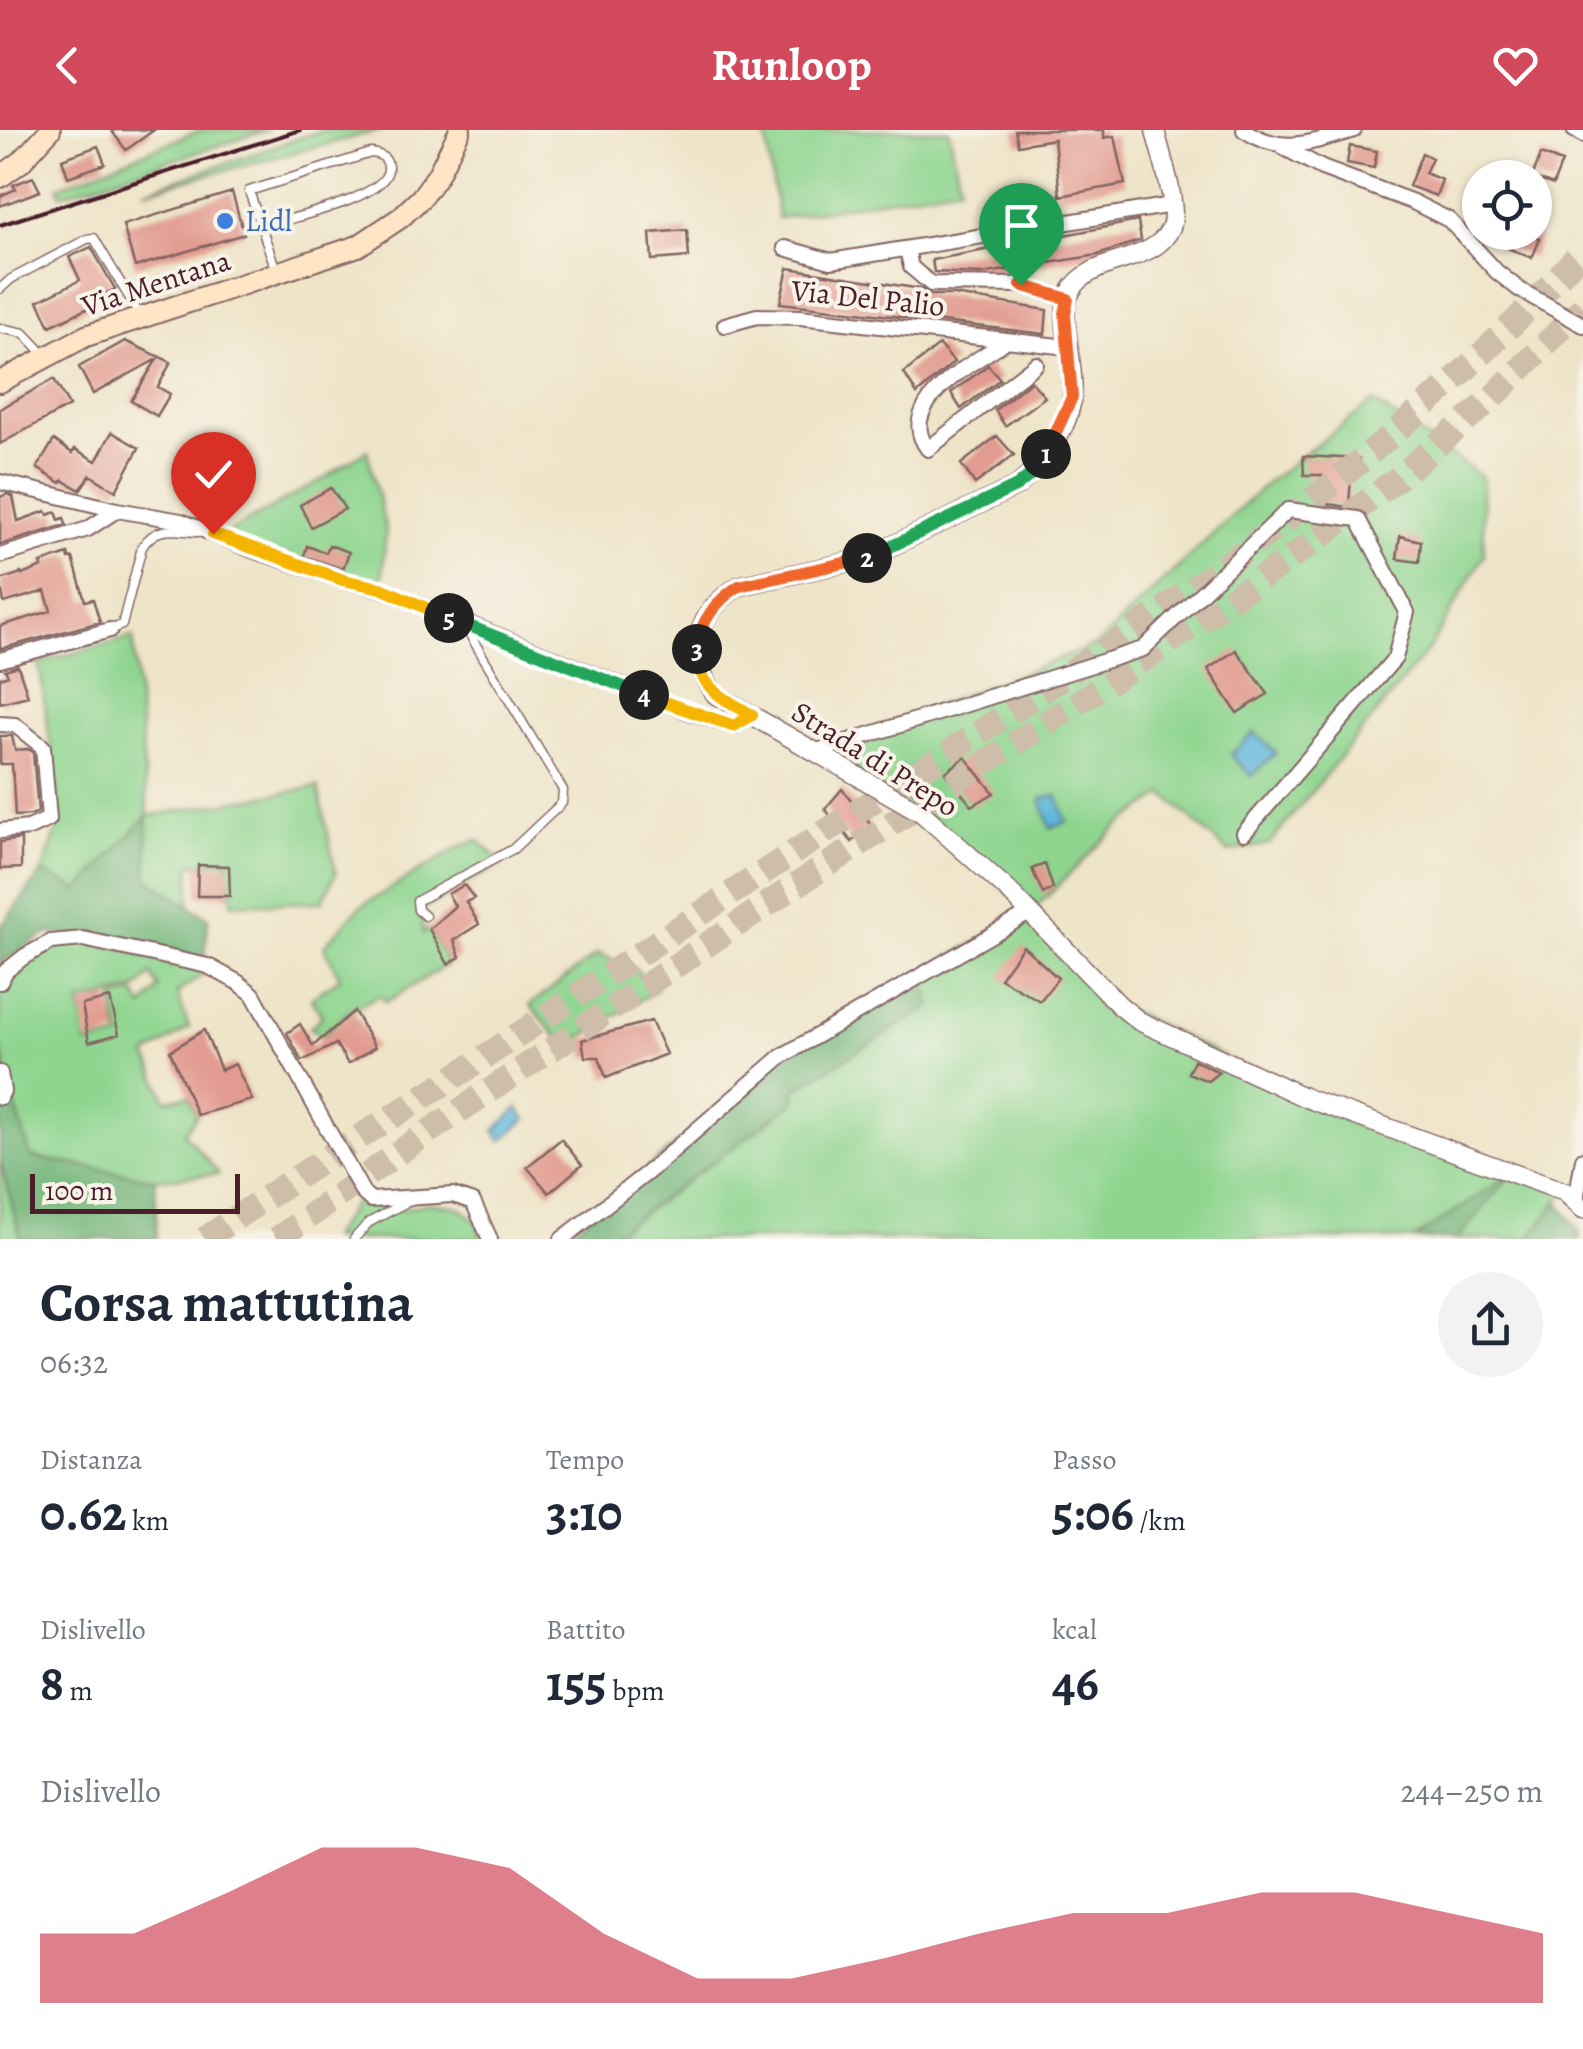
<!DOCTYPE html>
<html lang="it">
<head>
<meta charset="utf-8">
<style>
	body { margin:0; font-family:Alegreya,serif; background:#f2f2f3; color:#1f2937; height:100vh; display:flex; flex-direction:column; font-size:38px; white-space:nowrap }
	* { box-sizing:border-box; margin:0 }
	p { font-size:32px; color:#747a83 }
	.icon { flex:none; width:55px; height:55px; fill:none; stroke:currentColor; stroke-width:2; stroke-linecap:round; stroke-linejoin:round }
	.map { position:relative; height:1109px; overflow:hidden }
	.sheet { display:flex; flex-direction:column; background:#fff; flex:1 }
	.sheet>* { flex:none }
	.tools { position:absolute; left:1462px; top:30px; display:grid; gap:20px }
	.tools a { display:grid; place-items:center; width:90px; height:90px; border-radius:50%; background:#fff; box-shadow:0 2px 8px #0004; font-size:50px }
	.scale { position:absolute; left:30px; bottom:25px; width:210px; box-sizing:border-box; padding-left:10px; border:5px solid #4a1f2b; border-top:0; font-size:28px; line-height:35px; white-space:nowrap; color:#4a1f2b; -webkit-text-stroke:8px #f7f3e8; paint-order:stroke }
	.pin { position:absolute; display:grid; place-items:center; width:85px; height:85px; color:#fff; margin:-102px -42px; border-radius:50% 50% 50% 0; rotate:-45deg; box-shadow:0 0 10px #0007 }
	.pin .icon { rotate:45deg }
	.km { position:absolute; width:50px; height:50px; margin:-25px; border-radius:50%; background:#222; color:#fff; font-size:28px; line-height:50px; text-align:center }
	.round { display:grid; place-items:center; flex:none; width:105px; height:105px; border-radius:52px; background:#f2f2f3 }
	.headline { display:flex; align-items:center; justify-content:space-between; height:170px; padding:0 40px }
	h1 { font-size:55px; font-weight:700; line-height:75px }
	.figures { display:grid; grid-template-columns:repeat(3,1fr); gap:15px; height:170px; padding:10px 40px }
	.figures div { display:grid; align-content:center }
	.figures b { font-size:50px; font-weight:700 }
	.figures small { font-size:28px; font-weight:400 }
	.figures p { font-size:28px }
	.chart { height:280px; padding:20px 40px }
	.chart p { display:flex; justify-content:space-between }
	.chart svg { width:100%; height:180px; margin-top:10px; fill:#d1495b; opacity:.7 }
	header { display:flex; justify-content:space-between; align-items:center; height:130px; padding:0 40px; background:#d1495b; color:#fff; font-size:45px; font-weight:700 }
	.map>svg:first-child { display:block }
	.green { fill:#8fd590; stroke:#6c7a5e; stroke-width:2.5; fill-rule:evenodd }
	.forest { fill:#73b67a; stroke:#5e6a52; stroke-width:2.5 }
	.water { fill:#5eb8dc; stroke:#546c84; stroke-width:2.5 }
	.building { fill:#e29b90 }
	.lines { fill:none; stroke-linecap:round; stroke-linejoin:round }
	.motorway-tunnel { stroke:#cdbda9; stroke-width:25; stroke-dasharray:25 12; stroke-linecap:butt }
	.service-casing { stroke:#836462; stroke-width:11 }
	.minor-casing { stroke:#836462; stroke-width:18 }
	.tertiary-casing { stroke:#836462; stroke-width:21 }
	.secondary-casing { stroke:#836462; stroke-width:24 }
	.service { stroke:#fff; stroke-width:8 }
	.minor { stroke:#fff; stroke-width:14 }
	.tertiary { stroke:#fff; stroke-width:18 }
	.secondary { stroke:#fde5c5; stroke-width:20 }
	.rail { stroke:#4a1f2b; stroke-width:4 }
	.split-1-casing { stroke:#fff; stroke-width:20 }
	.split-2-casing { stroke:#fff; stroke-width:20 }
	.split-3-casing { stroke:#fff; stroke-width:20 }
	.split-4-casing { stroke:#fff; stroke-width:20 }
	.split-5-casing { stroke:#fff; stroke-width:20 }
	.split-6-casing { stroke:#fff; stroke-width:20 }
	.split-1 { stroke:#f0652b; stroke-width:12 }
	.split-2 { stroke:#22a559; stroke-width:12 }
	.split-3 { stroke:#f0652b; stroke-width:12 }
	.split-4 { stroke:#f5b400; stroke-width:12 }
	.split-5 { stroke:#22a559; stroke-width:12 }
	.split-6 { stroke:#f5b400; stroke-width:12 }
	.shop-dot { fill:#3f7fe0; stroke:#f7f3e8; stroke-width:4 }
	.labels { text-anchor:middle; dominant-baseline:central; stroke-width:8; stroke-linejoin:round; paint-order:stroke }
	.shop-label { font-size:30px; fill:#366cbe; stroke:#f7f3e8; text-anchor:start }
	.street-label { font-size:30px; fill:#4a1f2b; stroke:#f7f3e8 }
</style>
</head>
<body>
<header><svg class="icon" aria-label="back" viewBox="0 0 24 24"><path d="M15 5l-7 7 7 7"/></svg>Runloop<svg class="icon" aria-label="heart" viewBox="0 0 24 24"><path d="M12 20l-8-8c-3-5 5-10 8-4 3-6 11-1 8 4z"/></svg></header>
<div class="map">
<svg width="1583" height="1109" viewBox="0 0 1583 1109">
	<rect width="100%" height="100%" fill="#f7f3e8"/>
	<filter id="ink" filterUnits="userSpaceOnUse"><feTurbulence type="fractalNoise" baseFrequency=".01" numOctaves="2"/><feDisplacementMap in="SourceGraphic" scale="20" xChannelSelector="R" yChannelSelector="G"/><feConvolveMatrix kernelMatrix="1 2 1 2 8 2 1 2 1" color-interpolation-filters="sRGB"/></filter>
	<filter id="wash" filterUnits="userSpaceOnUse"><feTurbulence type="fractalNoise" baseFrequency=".0048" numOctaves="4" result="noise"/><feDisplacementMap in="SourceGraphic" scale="40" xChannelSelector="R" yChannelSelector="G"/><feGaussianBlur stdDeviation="2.25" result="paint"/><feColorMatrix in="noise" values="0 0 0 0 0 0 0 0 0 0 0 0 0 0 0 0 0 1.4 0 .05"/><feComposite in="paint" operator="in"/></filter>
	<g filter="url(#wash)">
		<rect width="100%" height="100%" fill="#eee4c8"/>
		<!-- green -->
		<path class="green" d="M 201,0 L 268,0 L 61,65 L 58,57 Z
			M 323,0 L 382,0 L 144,61 Z
			M 765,0 L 949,0 L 960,56 L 778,88 Z
			M 1373,272 L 1482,347 L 1484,425 L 1431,516 L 1269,714 L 1228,722 L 1164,664 L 1118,696 L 1031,782 L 1119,875 L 1306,968 L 1565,1062 L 1529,1109 L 1457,1109 L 1509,1046 L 1414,1109 L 607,1109 L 795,972 L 794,960 L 931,876 L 923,842 L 1030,782 L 922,683 L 817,621 L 1096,515 L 1269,351 Z
			M 367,320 L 386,400 L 381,459 L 220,407 L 328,346 Z
			M 133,507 L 148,686 L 318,657 L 336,743 L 322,772 L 232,774 L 227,731 L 190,735 L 190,776 L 148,749 L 147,687 L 79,760 L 42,742 L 61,690 L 39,533 Z
			M 478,710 L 503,733 L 422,779 L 423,803 L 429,799 L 448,834 L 386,872 L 380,865 L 348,882 L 322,906 L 310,898 L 322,886 L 311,868 L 340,848 L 324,816 L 360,777 L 461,716 Z
			M 83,809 L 208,841 L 177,863 L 189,898 L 147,925 L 166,970 L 189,966 L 197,985 L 184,1003 L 219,1044 L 155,1049 L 31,1027 L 15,980 L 0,911 L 0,852 L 51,812 ZM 151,844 L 159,858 L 143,877 L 135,863 L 114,868 L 120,908 L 86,914 L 80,873 L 137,859 Z
			M 598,824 L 635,839 L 657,859 L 566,917 L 530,875 Z
			M 0,1030 L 21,1109 L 0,1109 Z
			M 357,1069 L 395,1081 L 428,1073 L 458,1077 L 476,1090 L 482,1109 L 330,1109 Z"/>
		<!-- forest -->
		<path class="forest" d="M 147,686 L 148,749 L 208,788 L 205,828 L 113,810 L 48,803 L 5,830 L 0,838 L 0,798 L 42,742 L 79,760 Z
			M 923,842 L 931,876 L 794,960 L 796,971 L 607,1109 L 562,1109 L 782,926 Z
			M 0,925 L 31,1027 L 155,1049 L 157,1109 L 21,1109 L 0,1030 Z
			M 1513,1043 L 1457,1109 L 1414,1109 Z
			M 1558,1071 L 1579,1102 L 1579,1109 L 1529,1109 Z"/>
		<!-- water -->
		<path class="water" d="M 1254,602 L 1276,623 L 1251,646 L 1231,624 Z
			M 1057,665 L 1067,692 L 1050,698 L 1041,669 Z
			M 518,978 L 526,989 L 502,1011 L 494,1001 Z"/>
		<g id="blocks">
			<!-- building -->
			<path class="building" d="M 111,0 L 154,0 L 126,20 Z
				M 1015,0 L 1104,0 L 1104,8 L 1115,6 L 1125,54 L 1060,66 L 1054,9 L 1018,15 Z
				M 98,16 L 105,34 L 68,47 L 62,29 Z
				M 1350,16 L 1377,21 L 1374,38 L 1347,33 Z
				M 1422,23 L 1432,28 L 1425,43 L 1442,50 L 1436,66 L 1409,56 Z
				M 1541,24 L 1562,32 L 1553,55 L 1532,47 Z
				M 33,47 L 40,61 L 0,76 L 0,66 L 16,59 L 13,55 Z
				M 1480,47 L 1480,90 L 1465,83 Z
				M 232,62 L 244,104 L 135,137 L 123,95 Z
				M 1138,91 L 1141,110 L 1098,125 L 981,144 L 934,142 L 932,130 Z
				M 687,100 L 689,127 L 652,130 L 650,103 Z
				M 1503,102 L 1524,102 L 1540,109 L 1532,128 L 1498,114 Z
				M 91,117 L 115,159 L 91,171 L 93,176 L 50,196 L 38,171 L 80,150 L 69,127 Z
				M 788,138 L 921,159 L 931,165 L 954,165 L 1047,180 L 1045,204 L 780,173 Z
				M 125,211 L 171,232 L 158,257 L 170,264 L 157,286 L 131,271 L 157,229 L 93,264 L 79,237 Z
				M 939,215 L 954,232 L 917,264 L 904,243 Z
				M 988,235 L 1000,249 L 961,279 L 951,263 Z
				M 54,249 L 69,276 L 0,314 L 0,279 Z
				M 1031,251 L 1045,267 L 1005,296 L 995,280 Z
				M 112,302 L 139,318 L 116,361 L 90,345 L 80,360 L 63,350 L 61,353 L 37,338 L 54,310 L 72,323 L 75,319 L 96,331 Z
				M 997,306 L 1014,325 L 975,354 L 961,334 Z
				M 1303,326 L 1359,329 L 1357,344 L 1351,344 L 1349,377 L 1319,373 L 1322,345 L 1304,345 Z
				M 331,358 L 345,379 L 311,397 L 300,375 Z
				M 7,364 L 13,366 L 18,391 L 46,381 L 48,385 L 56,382 L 59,390 L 64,388 L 66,395 L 0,415 L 0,367 Z
				M 1400,406 L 1421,411 L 1419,432 L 1397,429 Z
				M 329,415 L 349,422 L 343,439 L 304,426 L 307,416 L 326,423 Z
				M 68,424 L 69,429 L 73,428 L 85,471 L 93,469 L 100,492 L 0,519 L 0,496 L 51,481 L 45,461 L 4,473 L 0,450 L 21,443 L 22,445 L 42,437 L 41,433 Z
				M 1236,520 L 1268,564 L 1237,583 L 1208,539 Z
				M 18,536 L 28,566 L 0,573 L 0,548 L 8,545 L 5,540 Z
				M 0,606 L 12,606 L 15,620 L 28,619 L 33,622 L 38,682 L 31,685 L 15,686 L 12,634 L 0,634 Z
				M 965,627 L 994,663 L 972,676 L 945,643 Z
				M 842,659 L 870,693 L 852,712 L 825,679 Z
				M 21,709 L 21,738 L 0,739 L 0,712 Z
				M 1045,734 L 1053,758 L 1043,764 L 1032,739 Z
				M 198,735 L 229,736 L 230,766 L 197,766 Z
				M 464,755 L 474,768 L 466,772 L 479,794 L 454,810 L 460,827 L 448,834 L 429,799 L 455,776 L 448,764 Z
				M 1023,816 L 1058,848 L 1040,871 L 1000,848 Z
				M 110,868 L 119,904 L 89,912 L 82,875 Z
				M 354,881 L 375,917 L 348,934 L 336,914 L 302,931 L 287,903 L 300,894 L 313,916 Z
				M 651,891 L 666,924 L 606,948 L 599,927 L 585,927 L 582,910 Z
				M 204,900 L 221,940 L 235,934 L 252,970 L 197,985 L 170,921 Z
				M 1194,930 L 1219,942 L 1208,951 L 1188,943 Z
				M 561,1009 L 582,1035 L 549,1063 L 527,1037 Z"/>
		</g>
	</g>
	<g filter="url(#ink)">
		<use href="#blocks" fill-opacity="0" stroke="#836462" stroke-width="2.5"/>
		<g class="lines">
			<!-- motorway-tunnel -->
			<path class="motorway-tunnel" d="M 205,1109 C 294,1047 387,991 477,932 C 608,845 738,758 870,673 C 1126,508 1377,349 1583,120
				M 277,1109 L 425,1004 L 769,773 L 1148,527 L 1315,411 L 1398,348 L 1487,273 L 1583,177"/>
			<!-- service casing -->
			<g class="service-casing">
				<path id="service" d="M 261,97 C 286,89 391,68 388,37 C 387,27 380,24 371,23 L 249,61 L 276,140
					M 0,159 L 11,149 L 87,109 L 94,108 L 139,184
					M 0,198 L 24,203 L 45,225
					M 110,500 L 122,495 L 142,417 C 156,395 173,400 196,402
					M 425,786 L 418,780 L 417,771 L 513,719 L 562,673 L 563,660 L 464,495
					M 354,1109 L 368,1093 L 407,1072"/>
			</g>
			<!-- minor casing -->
			<g class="minor-casing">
				<path id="minor" d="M 1244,0 C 1283,26 1312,12 1354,0
					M 1574,0 L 1583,5
					M 1283,17 L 1322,38 L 1413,72 L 1449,90 L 1497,142 L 1520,160 L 1583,195
					M 785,118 L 831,131 L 1172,75
					M 907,119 L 911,137 L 931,154 L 1021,155 L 1068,169
					M 725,195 L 757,186 L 800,187 L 1068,217
					M 1006,211 C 975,232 893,274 928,319 L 1036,234
					M 0,352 L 117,380 L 181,391 L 252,420 L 343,450 L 381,459 L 689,582 L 734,596 L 752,585
					M 0,426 L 88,399 L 117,380
					M 0,530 L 110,500
					M 0,594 L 15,595 L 43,617 L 49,689 L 29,698 L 0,701
					M 817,621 L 1143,519 L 1288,380 L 1358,389 L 1407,482 L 1395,528 L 1244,703
					M 0,852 L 6,841 L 25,826 L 51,812 L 83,809 L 208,836 L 239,853 L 253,864 L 363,1063 L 371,1070 L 453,1065 L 473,1072 L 490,1109
					M 0,943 L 3,961 L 0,967
					M 1576,1070 L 1583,1029
					M 562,1109 L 647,1043 L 782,926 L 1031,782"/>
			</g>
			<!-- tertiary casing -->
			<g class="tertiary-casing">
				<path id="tertiary" d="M 1155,0 C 1160,23 1179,76 1171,97 C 1155,136 1092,124 1071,161 C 1062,177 1066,196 1068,213 C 1070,230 1074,250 1072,267 C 1069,299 1041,337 1017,356 L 867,428 L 739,456 C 697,482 683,526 716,565 L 922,683 L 1009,761 L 1119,875 L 1139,891 L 1306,968 L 1565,1062 L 1583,1079"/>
			</g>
			<!-- secondary casing -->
			<g class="secondary-casing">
				<path id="secondary" d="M 0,47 L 21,32 L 50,0
					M 0,252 L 86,206 L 358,116 L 400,88 L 421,68 L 437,46 L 460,0"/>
			</g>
			<!-- service -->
			<use href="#service" class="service"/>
			<!-- minor -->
			<use href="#minor" class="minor"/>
			<!-- tertiary -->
			<use href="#tertiary" class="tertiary"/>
			<!-- secondary -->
			<use href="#secondary" class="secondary"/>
			<!-- rail -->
			<path class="rail" d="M 0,95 L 300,0"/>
		</g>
	</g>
	<g class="lines" filter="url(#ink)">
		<!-- split-1 casing -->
		<g class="split-1-casing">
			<path id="split-1" d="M 1021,155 L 1068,169 L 1065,184 L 1072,267 L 1046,324"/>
		</g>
		<!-- split-2 casing -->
		<g class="split-2-casing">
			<path id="split-2" d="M 867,428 L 1017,356 L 1034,342 L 1046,324"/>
		</g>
		<!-- split-3 casing -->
		<g class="split-3-casing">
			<path id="split-3" d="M 697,519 C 699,492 717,470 739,456 L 867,428"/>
		</g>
		<!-- split-4 casing -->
		<g class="split-4-casing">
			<path id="split-4" d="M 644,565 L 734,596 L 752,585 C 724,569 695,556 697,519"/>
		</g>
		<!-- split-5 casing -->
		<g class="split-5-casing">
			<path id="split-5" d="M 449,488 L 644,565"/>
		</g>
		<!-- split-6 casing -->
		<g class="split-6-casing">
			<path id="split-6" d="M 213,404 L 343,450 L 381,458 L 449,488"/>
		</g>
		<!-- split-1 -->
		<use href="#split-1" class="split-1"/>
		<!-- split-2 -->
		<use href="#split-2" class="split-2"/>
		<!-- split-3 -->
		<use href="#split-3" class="split-3"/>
		<!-- split-4 -->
		<use href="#split-4" class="split-4"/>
		<!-- split-5 -->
		<use href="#split-5" class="split-5"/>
		<!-- split-6 -->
		<use href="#split-6" class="split-6"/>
	</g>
	<!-- markers -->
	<circle class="shop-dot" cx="225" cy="91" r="10"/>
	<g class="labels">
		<!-- shop labels -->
		<g class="shop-label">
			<text x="245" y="91">Lidl</text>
		</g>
		<!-- street labels -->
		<g class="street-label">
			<text transform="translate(156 153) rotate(-18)">Via Mentana</text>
			<text transform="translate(868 168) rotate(6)">Via Del Palio</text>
			<text transform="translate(875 629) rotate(32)">Strada di Prepo</text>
		</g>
	</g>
</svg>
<div class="tools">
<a><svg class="icon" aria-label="locate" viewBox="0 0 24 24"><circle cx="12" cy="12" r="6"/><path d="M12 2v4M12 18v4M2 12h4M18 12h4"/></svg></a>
</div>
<div class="scale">100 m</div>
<div class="pin" style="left:1021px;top:155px;background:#1e9e55"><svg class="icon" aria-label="arrive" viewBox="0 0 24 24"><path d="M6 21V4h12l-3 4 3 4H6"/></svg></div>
<div class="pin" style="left:213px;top:404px;background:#d93025"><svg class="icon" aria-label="check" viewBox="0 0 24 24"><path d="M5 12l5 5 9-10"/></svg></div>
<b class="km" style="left:1046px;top:324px">1</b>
<b class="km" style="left:867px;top:428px">2</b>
<b class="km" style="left:697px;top:519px">3</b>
<b class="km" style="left:644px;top:565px">4</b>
<b class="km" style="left:449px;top:488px">5</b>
</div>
<section class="sheet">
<div class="headline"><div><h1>Corsa mattutina</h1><p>06:32</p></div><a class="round"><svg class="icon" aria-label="share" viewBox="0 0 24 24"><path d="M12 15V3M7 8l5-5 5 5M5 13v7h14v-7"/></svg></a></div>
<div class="figures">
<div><p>Distanza</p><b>0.62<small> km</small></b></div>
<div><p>Tempo</p><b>3:10</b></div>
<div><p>Passo</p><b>5:06<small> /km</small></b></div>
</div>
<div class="figures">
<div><p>Dislivello</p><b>8<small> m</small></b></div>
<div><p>Battito</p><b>155<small> bpm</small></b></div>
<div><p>kcal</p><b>46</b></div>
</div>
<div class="chart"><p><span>Dislivello</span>244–250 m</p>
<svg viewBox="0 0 160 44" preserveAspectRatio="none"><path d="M0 44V27L10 27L20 17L30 6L40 6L50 11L60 27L70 38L80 38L90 33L100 27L110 22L120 22L130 17L140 17L150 22L160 27V44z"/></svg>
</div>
</section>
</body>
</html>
